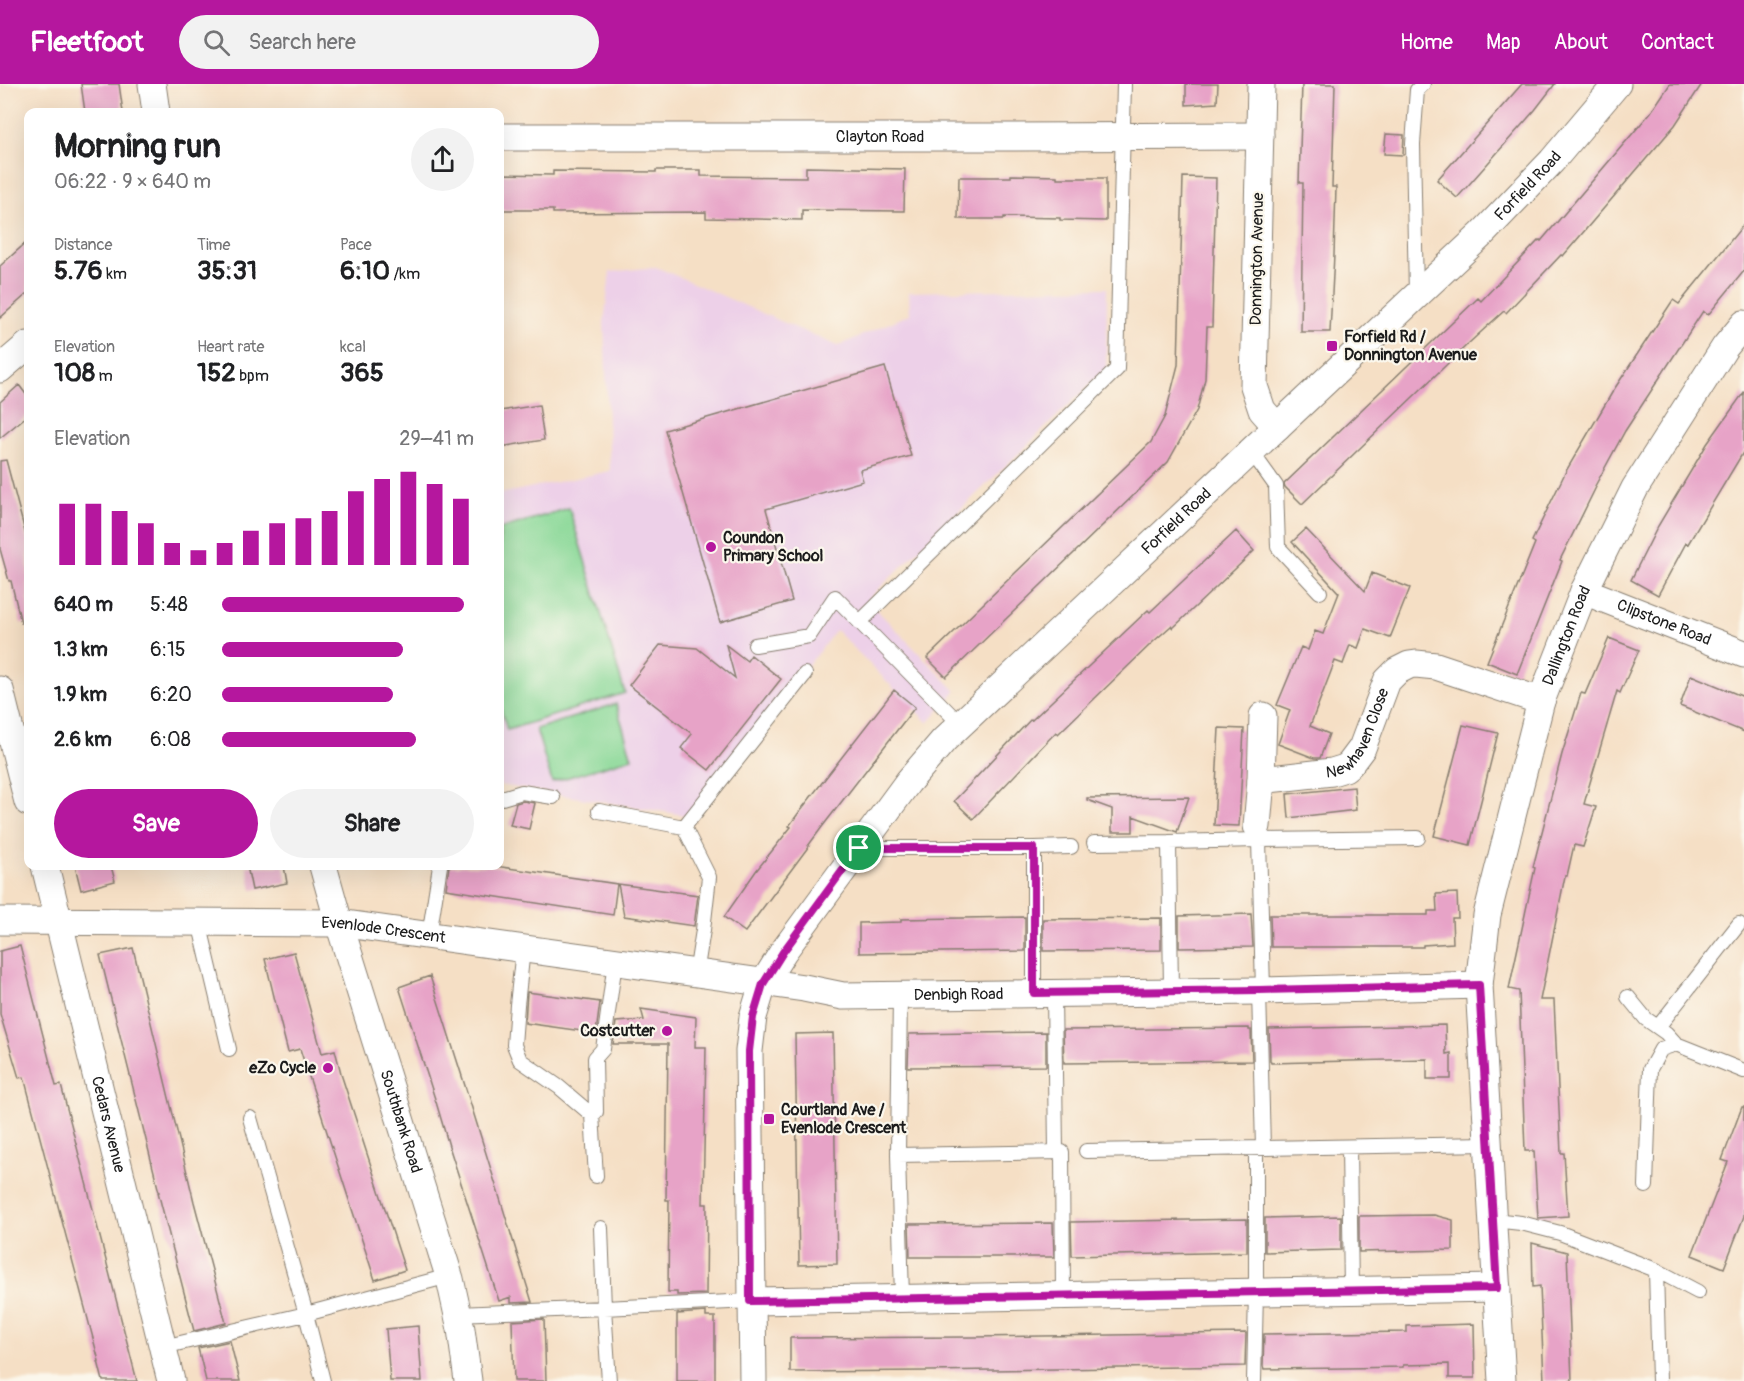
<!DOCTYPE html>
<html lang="en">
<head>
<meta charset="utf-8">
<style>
	body { margin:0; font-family:Pangolin,sans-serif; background:#f2f2f2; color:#202124; height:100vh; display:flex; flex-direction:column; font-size:22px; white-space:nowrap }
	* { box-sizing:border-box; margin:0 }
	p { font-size:20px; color:#757577 }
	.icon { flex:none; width:33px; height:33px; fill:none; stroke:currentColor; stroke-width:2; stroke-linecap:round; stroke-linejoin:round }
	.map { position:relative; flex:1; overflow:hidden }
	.side { position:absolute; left:24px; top:24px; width:480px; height:762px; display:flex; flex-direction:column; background:#fff; border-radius:12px; box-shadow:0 6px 24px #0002 }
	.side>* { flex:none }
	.pin { position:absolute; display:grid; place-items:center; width:51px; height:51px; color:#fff; margin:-26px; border:3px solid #fff; border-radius:50%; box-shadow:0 2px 6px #0007 }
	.round { display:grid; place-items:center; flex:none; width:63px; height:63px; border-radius:32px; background:#f2f2f2 }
	.headline { display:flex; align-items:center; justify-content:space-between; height:102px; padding:0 30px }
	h1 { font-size:33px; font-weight:700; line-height:45px }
	.figures { display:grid; grid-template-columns:repeat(3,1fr); gap:9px; height:102px; padding:6px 30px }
	.figures div { display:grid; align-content:center }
	.figures b { font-size:26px; font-weight:700 }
	.figures small { font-size:16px; font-weight:400 }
	.figures p { font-size:16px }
	.chart { height:168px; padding:12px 30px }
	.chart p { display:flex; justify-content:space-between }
	.chart svg { width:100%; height:108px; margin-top:6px; stroke:#b5179e; stroke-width:6 }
	.cta { display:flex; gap:12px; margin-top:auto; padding:12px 30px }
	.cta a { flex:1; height:69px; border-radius:36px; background:#b5179e; color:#fff; font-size:24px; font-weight:700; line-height:69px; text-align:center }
	.cta a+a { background:#f2f2f2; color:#202124 }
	ul { padding:0 30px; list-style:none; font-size:20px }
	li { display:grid; grid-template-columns:96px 72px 1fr; align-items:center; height:45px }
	li i { height:15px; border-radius:8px; background:#b5179e }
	header { display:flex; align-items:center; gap:36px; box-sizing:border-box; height:84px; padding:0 30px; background:#b5179e; color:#fff }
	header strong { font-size:28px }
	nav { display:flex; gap:33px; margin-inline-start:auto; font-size:21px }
	.search { width:420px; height:54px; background:#f2f2f2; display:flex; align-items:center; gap:15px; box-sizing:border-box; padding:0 21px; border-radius:33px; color:#757577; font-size:22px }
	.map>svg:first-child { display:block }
	.built { fill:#edd0e8 }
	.green { fill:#89d897; stroke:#527a5a; stroke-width:1.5 }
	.building { fill:#e7a3c7 }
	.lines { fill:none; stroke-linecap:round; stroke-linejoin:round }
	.lane-casing { stroke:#887e70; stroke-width:16 }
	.street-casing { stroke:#887e70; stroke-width:29 }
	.lane { stroke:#fff; stroke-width:14 }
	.street { stroke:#fff; stroke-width:27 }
	.route-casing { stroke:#fff; stroke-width:12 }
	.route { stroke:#b5179e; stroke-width:8 }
	.poi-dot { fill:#b5179e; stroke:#fbf7ec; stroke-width:2 }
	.labels { text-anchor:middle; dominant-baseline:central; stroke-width:4.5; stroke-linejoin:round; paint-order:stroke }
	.street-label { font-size:16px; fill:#1c1c1c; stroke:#fbf7ec }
	.poi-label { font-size:16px; font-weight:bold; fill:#1c1c1c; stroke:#fbf7ec; text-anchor:start }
</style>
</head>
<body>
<header>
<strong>Fleetfoot</strong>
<div class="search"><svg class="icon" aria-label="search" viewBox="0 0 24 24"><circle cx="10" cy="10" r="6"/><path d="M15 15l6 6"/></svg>Search here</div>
<nav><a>Home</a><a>Map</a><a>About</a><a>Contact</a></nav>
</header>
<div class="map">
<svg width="1744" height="1297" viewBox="0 0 1744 1297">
	<rect width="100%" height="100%" fill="#fbf7ec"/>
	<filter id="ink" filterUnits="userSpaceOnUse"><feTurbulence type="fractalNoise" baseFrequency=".0167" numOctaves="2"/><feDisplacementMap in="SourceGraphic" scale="12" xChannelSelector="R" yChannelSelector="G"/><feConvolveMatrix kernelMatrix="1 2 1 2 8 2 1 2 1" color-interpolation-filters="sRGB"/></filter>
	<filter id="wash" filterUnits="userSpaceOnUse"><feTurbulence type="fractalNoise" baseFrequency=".008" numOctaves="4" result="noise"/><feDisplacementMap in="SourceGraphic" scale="24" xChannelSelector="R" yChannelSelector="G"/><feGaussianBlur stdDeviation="1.35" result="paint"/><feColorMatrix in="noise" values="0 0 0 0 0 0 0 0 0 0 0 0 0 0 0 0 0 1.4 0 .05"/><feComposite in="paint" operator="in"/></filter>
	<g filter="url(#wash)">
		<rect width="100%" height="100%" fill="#f5dfc5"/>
		<!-- built -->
		<path class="built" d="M 656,183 L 838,262 L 910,230 L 909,208 L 1107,204 L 1106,285 L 867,516 L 956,607 L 928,639 L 836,546 L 690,732 L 500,701 L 500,410 L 610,387 L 604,239 L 610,188 Z"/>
		<!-- green -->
		<path class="green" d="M 569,424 L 625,609 L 507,646 L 500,622 L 500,445 Z
			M 616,620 L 632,674 L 552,698 L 536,645 Z"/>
		<g id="blocks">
			<!-- building -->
			<path class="building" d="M 81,0 L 119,0 L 123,28 L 85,28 Z
				M 1186,0 L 1218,0 L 1217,19 L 1186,21 Z
				M 1302,0 L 1335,0 L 1332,103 L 1336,103 L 1334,171 L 1330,248 L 1301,248 L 1303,99 L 1299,99 Z
				M 1522,0 L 1555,0 L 1535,26 L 1457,114 L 1437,96 Z
				M 1670,0 L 1702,0 L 1675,41 L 1563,172 L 1561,171 L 1506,229 L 1504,227 L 1469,259 L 1302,420 L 1285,403 L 1284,400 L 1478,214 L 1481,217 L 1539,156 L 1541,157 L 1651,28 Z
				M 1386,50 L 1404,51 L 1403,71 L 1384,70 Z
				M 806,83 L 905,85 L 904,127 L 802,126 L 802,136 L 706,134 L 706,128 L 553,129 L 553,126 L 500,126 L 500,90 L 553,91 L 553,87 L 656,88 L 656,86 L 701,86 L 701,92 L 806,93 Z
				M 1011,91 L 1057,92 L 1057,94 L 1106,94 L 1106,137 L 1060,136 L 1060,134 L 1004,133 L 1004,135 L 958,135 L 959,93 L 1011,93 Z
				M 1183,93 L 1216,94 L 1212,243 L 1207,243 L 1205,295 L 1197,326 L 1168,378 L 946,593 L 927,574 L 1151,358 L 1165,332 L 1178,281 Z
				M 1744,140 L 1744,187 L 1708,231 L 1703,227 L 1625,347 L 1595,402 L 1596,403 L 1560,476 L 1562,477 L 1517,590 L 1487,578 L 1535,459 L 1532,457 L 1566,387 L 1613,307 L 1673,216 L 1679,220 Z
				M 28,157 L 28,209 L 0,234 L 0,182 Z
				M 885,283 L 911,372 L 860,386 L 863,397 L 766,425 L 792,517 L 720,538 L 665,346 Z
				M 19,301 L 28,313 L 28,331 L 0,354 L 0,318 Z
				M 1744,308 L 1744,367 L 1688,460 L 1686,459 L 1658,511 L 1631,496 L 1658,442 L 1707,360 Z
				M 539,321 L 544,356 L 500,363 L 500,327 Z
				M 6,376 L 28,459 L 28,539 L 21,539 L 11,497 L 9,497 L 0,465 L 0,377 Z
				M 1306,445 L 1365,507 L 1372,489 L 1410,504 L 1390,554 L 1365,545 L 1358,564 L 1350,561 L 1343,580 L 1335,577 L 1310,642 L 1329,650 L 1320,674 L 1314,674 L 1278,660 L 1290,626 L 1277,621 L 1301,563 L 1308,566 L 1315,547 L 1323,550 L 1339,509 L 1292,458 Z
				M 1236,447 L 1254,467 L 1173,544 L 1171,542 L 1153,558 L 1058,650 L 1056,648 L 973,735 L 954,717 L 1031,635 L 1032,636 L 1148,526 L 1150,528 Z
				M 1609,554 L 1639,566 L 1620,609 L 1617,607 L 1589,702 L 1584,720 L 1596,723 L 1583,763 L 1574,761 L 1567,792 L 1565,792 L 1540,916 L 1554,916 L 1561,1069 L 1564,1069 L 1568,1132 L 1538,1134 L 1534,1067 L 1525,1067 L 1519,907 L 1509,905 L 1535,784 L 1533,783 L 1562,670 L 1581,609 L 1585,610 Z
				M 660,561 L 697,564 L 735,594 L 726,561 L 747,577 L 751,571 L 781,595 L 709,686 L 681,664 L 692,650 L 629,601 Z
				M 1691,591 L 1744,613 L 1744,648 L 1680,622 Z
				M 894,606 L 915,623 L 822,743 L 808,762 L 809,762 L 745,848 L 724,833 L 756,787 L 791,743 L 789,742 L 800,727 Z
				M 1463,641 L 1498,649 L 1470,761 L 1434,752 Z
				M 1219,644 L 1244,645 L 1239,742 L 1214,741 Z
				M 1354,703 L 1356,726 L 1289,734 L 1287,710 Z
				M 1189,713 L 1177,748 L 1133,732 L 1133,748 L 1112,748 L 1112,725 L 1087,716 L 1087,714 Z
				M 523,717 L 535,719 L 529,745 L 510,741 L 516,719 Z
				M 75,782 L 111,782 L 115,797 L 81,806 Z
				M 247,782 L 284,782 L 287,799 L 252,806 Z
				M 449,782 L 495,782 L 617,800 L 613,831 L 446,805 Z
				M 618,800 L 698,811 L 694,842 L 624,832 Z
				M 1457,809 L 1458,834 L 1452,834 L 1453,859 L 1423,861 L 1423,863 L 1271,863 L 1270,831 L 1428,831 L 1428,827 L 1437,827 L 1436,810 Z
				M 1251,830 L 1253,863 L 1179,864 L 1179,832 Z
				M 1025,833 L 1025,867 L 859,869 L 859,839 L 901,838 L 901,835 Z
				M 1161,834 L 1161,866 L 1043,867 L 1043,835 Z
				M 20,862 L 56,1002 L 61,1001 L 137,1297 L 103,1297 L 98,1277 L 99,1277 L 24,993 L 19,994 L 0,930 L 0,867 Z
				M 133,864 L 194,1118 L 226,1239 L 194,1247 L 158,1108 L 159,1108 L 100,871 Z
				M 294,868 L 322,969 L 335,966 L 342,993 L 405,1186 L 375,1196 L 300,965 L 288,968 L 278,929 L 265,875 Z
				M 430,892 L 467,1008 L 532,1218 L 511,1219 L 511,1213 L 499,1217 L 449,1062 L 436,1018 L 399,903 Z
				M 527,908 L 600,918 L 596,949 L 525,939 Z
				M 641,925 L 696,933 L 695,963 L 706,963 L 703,1120 L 707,1120 L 706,1210 L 677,1211 L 677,1208 L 668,1208 L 669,1116 L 666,1116 L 668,960 L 613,960 L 616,938 L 644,936 Z
				M 1445,941 L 1446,970 L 1451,969 L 1451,995 L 1427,995 L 1427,975 L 1271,979 L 1270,976 L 1269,945 Z
				M 1249,944 L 1249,946 L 1251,946 L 1252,977 L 1064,979 L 1063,946 Z
				M 1046,948 L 1046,982 L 908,983 L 909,950 Z
				M 833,949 L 837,1180 L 799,1181 L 795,950 Z
				M 1742,1023 L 1744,1023 L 1744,1132 L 1724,1184 L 1692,1171 L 1728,1078 L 1722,1076 Z
				M 1434,1131 L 1453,1136 L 1453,1166 L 1359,1168 L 1359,1132 Z
				M 1341,1132 L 1341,1166 L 1265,1168 L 1265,1134 Z
				M 1247,1135 L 1247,1168 L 1072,1172 L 1071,1138 Z
				M 1053,1139 L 1054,1173 L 910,1173 L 909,1140 Z
				M 1532,1159 L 1567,1168 L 1572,1297 L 1544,1297 L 1540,1202 L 1533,1203 Z
				M 706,1228 L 706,1233 L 715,1233 L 715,1297 L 677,1297 L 677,1230 Z
				M 544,1235 L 546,1297 L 514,1297 L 512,1237 Z
				M 1474,1240 L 1475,1294 L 1449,1294 L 1449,1280 L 1403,1281 L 1403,1283 L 1346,1284 L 1264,1285 L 1263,1282 L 1264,1250 L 1407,1248 L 1407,1242 Z
				M 418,1242 L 422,1297 L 390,1297 L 386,1245 Z
				M 1246,1249 L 1245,1282 L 929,1287 L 790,1288 L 790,1254 L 974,1253 Z
				M 230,1257 L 240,1297 L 206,1297 L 198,1264 Z"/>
		</g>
	</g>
	<g filter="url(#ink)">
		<use href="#blocks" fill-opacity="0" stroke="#887e70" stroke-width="1.5"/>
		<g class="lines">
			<!-- lane casing -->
			<g class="lane-casing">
				<path id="lane" d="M 1416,210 L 1413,60 L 1417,6 L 1423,0
					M 1251,367 L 1276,402 L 1278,463 L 1320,508
					M 860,538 L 1117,285 L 1124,0
					M 755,561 L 809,552 L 835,513 L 960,640
					M 500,713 L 502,714 L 522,708 L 553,713
					M 599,727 L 684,743 L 805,590
					M 684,743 L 709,793 L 703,846 L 696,890
					M 1094,759 L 1169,758
					M 859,764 L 1034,764
					M 199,838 L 229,965
					M 429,852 L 440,782
					M 523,865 L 517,921 L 514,961 L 520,976 L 559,1003 L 592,1031 L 596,1092
					M 1263,906 L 1259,756 L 1418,754
					M 1171,907 L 1169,758 L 1259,756
					M 1259,907 L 1263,1064
					M 1034,909 L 1034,764 L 1071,763
					M 1054,909 L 1056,1068
					M 900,911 L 898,1071 L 1062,1068 L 1063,1212
					M 1628,913 L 1646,935 L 1666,949 L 1676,960 L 1744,987
					M 1658,943 L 1739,840
					M 592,1031 L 596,1028 L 595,974 L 603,965 L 615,878
					M 1349,1063 L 1351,1207
					M 1086,1067 L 1489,1060
					M 898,1071 L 902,1214
					M 1646,1102 L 1650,985 L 1661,965 L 1676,960
					M 1493,1136 L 1521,1139 L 1560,1149 L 1656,1186 L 1698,1208
					M 1656,1186 L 1659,1297
					M 458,1230 L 604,1224 L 601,1144
					M 163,1263 L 306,1230 L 250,1034
					M 323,1297 L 306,1230 L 449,1192
					M 609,1297 L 604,1224 L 751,1217
					M 1254,1297 L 1256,1208 L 1256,1064"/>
			</g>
			<!-- street casing -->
			<g class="street-casing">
				<g id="street">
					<path d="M 152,0 L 156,28"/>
					<path d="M 1261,0 L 1254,302 L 1262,326 L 1277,343"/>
					<path id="s1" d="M 500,53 L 1014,53 L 1260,52"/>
					<path d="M 0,285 L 28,261"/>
					<path id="s2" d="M 1584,507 L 1744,570"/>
					<path d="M 0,606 L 28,718"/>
					<path id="s3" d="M 1261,696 L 1332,688 L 1345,684 L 1350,680 L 1362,664 L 1387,597 L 1397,587 L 1409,581 L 1416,580 L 1436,582 L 1541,617"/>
					<path d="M 1257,742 L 1261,696 L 1263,632"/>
					<path id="s4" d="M 45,782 L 171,1297"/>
					<path id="s5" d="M 323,782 L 339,839 L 450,1195 L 461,1245 L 468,1297"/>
					<path id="s6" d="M 0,837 L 339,839 L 804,904 L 843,912 L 1259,907 L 1479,901"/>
					<path d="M 751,1217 L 1497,1204"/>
					<path id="s7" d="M 753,1297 L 749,967 L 753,933 L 763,900 L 783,868 L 908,698 L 944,656 L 1482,150 L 1552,77 L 1617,0"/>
					<path id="s8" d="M 1502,1297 L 1479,901 L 1487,831 L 1541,617 L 1584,507 L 1635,404 L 1725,263 L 1744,240"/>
				</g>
			</g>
			<!-- lane -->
			<use href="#lane" class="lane"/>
			<!-- street -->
			<use href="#street" class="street"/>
		</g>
	</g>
	<g class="lines" filter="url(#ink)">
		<!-- route casing -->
		<g class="route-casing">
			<path id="route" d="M 859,764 L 1034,764 L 1034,909 L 1259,906 L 1479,901 L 1497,1204 L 750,1217 L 749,967 L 753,933 L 763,900 L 783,868 Z"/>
		</g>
		<!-- route -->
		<use href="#route" class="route"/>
	</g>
	<!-- markers -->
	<g class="poi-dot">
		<rect x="1326" y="256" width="12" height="12" rx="3"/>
		<circle cx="711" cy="463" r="6"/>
		<circle cx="667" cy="947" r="6"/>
		<circle cx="328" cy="984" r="6"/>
		<rect x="763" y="1029" width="12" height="12" rx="3"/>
	</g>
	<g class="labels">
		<!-- street labels -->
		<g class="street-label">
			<text stroke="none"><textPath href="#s1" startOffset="380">Clayton Road</textPath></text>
			<text stroke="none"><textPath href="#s7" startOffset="1508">Forfield Road</textPath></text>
			<text transform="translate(1257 175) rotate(-89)">Donnington Avenue</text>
			<text stroke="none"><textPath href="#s7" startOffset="1022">Forfield Road</textPath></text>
			<text stroke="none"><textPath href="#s2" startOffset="86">Clipstone Road</textPath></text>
			<text stroke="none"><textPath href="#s8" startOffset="758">Dallington Road</textPath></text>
			<text stroke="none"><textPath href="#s3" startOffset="120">Newhaven Close</textPath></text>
			<text stroke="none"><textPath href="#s6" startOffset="384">Evenlode Crescent</textPath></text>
			<text stroke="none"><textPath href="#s6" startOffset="964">Denbigh Road</textPath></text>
			<text stroke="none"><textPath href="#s5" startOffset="267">Southbank Road</textPath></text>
			<text stroke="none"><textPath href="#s4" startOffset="266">Cedars Avenue</textPath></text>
		</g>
		<!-- poi labels -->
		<g class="poi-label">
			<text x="1344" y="253">Forfield Rd /<tspan x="1344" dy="18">Donnington Avenue</tspan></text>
			<text x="723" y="454">Coundon<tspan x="723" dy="18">Primary School</tspan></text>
			<text x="655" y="947" text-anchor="end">Costcutter</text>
			<text x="316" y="984" text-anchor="end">eZo Cycle</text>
			<text x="781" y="1026">Courtland Ave /<tspan x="781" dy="18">Evenlode Crescent</tspan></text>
		</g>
	</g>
</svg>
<div class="pin" style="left:859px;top:764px;background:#1e9e55"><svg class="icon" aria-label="arrive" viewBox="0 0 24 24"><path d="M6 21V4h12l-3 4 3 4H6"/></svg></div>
<section class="side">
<div class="headline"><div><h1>Morning run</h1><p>06:22 · 9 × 640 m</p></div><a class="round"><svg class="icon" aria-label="share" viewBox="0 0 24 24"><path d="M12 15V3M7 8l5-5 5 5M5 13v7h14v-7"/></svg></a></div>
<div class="figures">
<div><p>Distance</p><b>5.76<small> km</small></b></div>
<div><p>Time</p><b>35:31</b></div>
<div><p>Pace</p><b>6:10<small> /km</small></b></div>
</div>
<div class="figures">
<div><p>Elevation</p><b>108<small> m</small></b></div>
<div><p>Heart rate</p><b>152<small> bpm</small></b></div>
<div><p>kcal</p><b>365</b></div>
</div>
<div class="chart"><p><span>Elevation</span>29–41 m</p>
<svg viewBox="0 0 160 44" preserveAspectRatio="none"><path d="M5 44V19M15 44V19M25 44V22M35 44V27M45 44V35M55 44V38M65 44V35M75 44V30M85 44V27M95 44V25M105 44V22M115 44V14M125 44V9M135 44V6M145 44V11M155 44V17"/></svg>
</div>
<ul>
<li><b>640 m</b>5:48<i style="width:96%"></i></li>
<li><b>1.3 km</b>6:15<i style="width:72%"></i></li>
<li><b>1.9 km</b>6:20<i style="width:68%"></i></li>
<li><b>2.6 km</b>6:08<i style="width:77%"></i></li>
</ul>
<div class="cta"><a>Save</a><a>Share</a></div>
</section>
</div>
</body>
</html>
